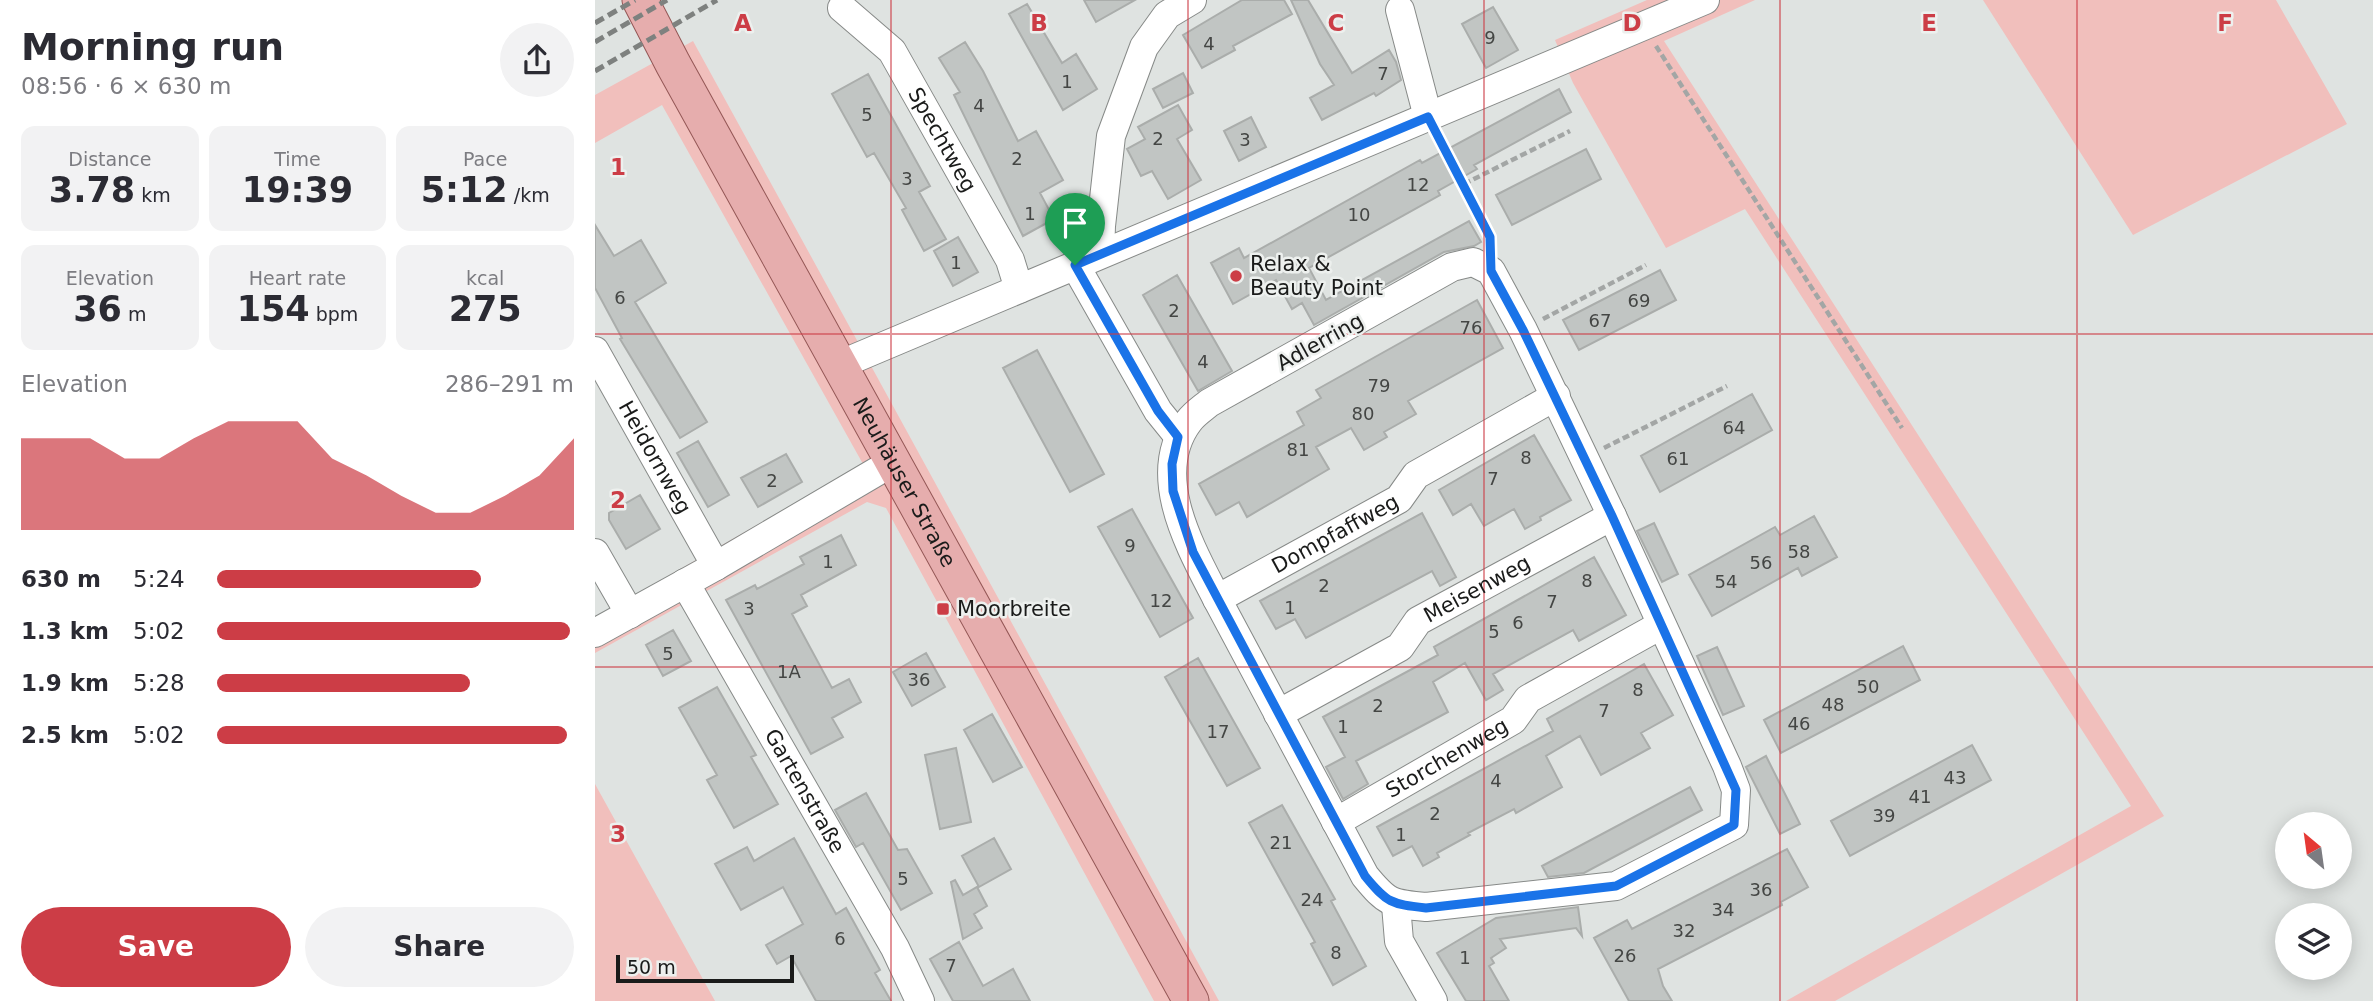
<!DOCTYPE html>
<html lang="en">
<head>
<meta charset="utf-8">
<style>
	body { margin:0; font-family:"DejaVu Sans",sans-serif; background:#f2f2f3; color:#2b2b33; height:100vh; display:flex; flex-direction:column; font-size:26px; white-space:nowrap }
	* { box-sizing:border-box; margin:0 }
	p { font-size:23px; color:#7c7c81 }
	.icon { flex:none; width:38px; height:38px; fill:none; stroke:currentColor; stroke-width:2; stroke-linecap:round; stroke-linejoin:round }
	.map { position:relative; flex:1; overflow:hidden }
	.side { display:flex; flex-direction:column; background:#fff; width:595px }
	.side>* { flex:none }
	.needle { width:46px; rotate:331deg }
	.tools { position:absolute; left:1680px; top:812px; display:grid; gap:14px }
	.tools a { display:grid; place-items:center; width:77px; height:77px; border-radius:50%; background:#fff; box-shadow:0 4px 18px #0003; font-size:35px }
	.scale { position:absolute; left:21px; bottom:18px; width:178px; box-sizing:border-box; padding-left:7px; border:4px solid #1a1b1a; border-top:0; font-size:19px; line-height:24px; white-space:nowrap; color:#1a1b1a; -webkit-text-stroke:5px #edf0ee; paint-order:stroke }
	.pin { position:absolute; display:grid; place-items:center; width:60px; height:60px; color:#fff; margin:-72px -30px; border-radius:50% 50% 50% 0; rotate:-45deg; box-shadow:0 0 7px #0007 }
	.pin .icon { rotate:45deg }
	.round { display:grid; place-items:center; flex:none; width:74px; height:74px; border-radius:37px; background:#f2f2f3 }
	.overview { display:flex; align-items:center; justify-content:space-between; height:119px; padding:0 21px }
	h1 { font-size:38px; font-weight:600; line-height:52px }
	.figures { display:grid; grid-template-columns:repeat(3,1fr); gap:10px; height:119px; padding:7px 21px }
	.figures div { display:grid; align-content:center; border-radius:14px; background:#f2f2f3; text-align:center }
	.figures b { font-size:35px; font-weight:600 }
	.figures small { font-size:19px; font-weight:400 }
	.figures p { font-size:19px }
	.chart { height:196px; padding:14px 21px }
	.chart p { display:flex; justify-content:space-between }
	.chart svg { width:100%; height:126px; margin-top:7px; fill:#cc3d46; opacity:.7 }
	.cta { display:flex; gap:14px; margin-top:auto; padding:14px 21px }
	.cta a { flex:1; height:80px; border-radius:42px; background:#cc3d46; color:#fff; font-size:28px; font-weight:600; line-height:80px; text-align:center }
	.cta a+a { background:#f2f2f3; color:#2b2b33 }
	ul { padding:0 21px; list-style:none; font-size:23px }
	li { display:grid; grid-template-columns:112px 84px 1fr; align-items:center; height:52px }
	li i { height:18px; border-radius:9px; background:#cc3d46 }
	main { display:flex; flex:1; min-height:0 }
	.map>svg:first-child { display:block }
	.green { fill:#f1bfbc }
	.building { fill:#c1c5c3; stroke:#aaadab; stroke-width:2 }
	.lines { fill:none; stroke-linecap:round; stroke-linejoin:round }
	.minor-casing { stroke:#878a88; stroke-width:30 }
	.major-casing { stroke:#945756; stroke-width:37 }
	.path { stroke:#a3a6a5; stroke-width:4.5; stroke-dasharray:7 3.5; stroke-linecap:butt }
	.minor { stroke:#fff; stroke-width:28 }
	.major { stroke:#e6adad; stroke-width:35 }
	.rail { stroke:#7e817f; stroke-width:5; stroke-dasharray:10 5; stroke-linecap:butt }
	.route-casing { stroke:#fff; stroke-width:14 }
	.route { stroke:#1a73e8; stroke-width:9 }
	.grid { fill:none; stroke:#cc3d46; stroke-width:2; stroke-opacity:0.55 }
	.poi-dot { fill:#cc3d46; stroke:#edf0ee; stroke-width:2.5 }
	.labels { text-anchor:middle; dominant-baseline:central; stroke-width:5; stroke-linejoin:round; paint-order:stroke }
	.number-label { font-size:18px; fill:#444644 }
	.street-label { font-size:21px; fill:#1a1b1a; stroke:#edf0ee }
	.poi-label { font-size:21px; fill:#1a1b1a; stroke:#edf0ee; text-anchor:start }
	.grid-label { font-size:23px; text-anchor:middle; font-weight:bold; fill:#cc3d46; stroke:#edf0ee; stroke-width:5; stroke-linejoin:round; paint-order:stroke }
</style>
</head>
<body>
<main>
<section class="side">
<div class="overview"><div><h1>Morning run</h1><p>08:56 · 6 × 630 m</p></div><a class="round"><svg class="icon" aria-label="share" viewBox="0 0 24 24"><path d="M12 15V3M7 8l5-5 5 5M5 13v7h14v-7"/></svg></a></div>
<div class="figures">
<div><p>Distance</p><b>3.78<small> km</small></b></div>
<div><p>Time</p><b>19:39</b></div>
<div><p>Pace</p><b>5:12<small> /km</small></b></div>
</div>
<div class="figures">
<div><p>Elevation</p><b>36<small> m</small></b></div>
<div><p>Heart rate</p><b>154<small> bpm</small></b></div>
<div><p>kcal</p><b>275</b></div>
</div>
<div class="chart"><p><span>Elevation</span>286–291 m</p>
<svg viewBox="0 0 160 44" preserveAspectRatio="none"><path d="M0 44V12L10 12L20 12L30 19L40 19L50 12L60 6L70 6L80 6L90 19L100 25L110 32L120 38L130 38L140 32L150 25L160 12V44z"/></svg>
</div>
<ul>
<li><b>630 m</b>5:24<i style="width:74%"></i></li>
<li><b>1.3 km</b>5:02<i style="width:99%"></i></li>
<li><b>1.9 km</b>5:28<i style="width:71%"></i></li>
<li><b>2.5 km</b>5:02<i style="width:98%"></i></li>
</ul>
<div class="cta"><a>Save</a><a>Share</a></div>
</section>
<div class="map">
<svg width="1778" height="1001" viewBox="0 0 1778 1001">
	<rect width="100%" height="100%" fill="#dfe3e1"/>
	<!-- green -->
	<path class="green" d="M 1052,0 L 1160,0 L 1069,41 L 1569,816 L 1240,1001 L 1191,1001 L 1536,806 L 1150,209 L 1071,248 L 978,83 L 960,40 Z
		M 1388,0 L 1681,0 L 1752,124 L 1538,235 Z
		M 98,41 L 624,1001 L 559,1001 L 291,508 L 272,502 L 0,653 L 0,618 L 268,464 L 67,105 L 0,143 L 0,95 Z
		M 0,784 L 120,1001 L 0,1001 Z"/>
	<!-- building -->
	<path class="building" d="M 489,0 L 540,0 L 501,22 Z
		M 647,0 L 689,0 L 697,14 L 638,46 L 640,50 L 607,68 L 588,35 Z
		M 696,0 L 713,0 L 757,73 L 794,50 L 801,62 L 806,80 L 781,96 L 779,93 L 727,120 L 715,98 L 739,85 L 725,64 Z
		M 432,4 L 467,63 L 481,54 L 502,89 L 468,110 L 414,14 Z
		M 898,7 L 923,50 L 891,68 L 867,24 Z
		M 370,42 L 388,71 L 423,141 L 441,131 L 468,180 L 445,193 L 459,219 L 428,236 L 359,95 L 365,92 L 344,58 Z
		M 588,73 L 598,93 L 568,108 L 558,89 Z
		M 273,74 L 335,186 L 324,192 L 351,239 L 329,251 L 307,210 L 311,208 L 279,153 L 272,157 L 237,94 Z
		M 964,89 L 976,112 L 879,165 L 882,169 L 843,191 L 845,195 L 714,268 L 731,300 L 874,221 L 886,242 L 879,246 L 849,252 L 719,325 L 707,303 L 697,309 L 681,280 L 638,304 L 616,263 L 644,248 L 649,258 L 825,160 L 827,163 Z
		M 583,105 L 597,130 L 582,139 L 606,180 L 573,199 L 557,171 L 546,176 L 532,149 L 550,139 L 543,127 Z
		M 656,117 L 671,147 L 644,161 L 629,131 Z
		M 991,149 L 1006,179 L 917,225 L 901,195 Z
		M 0,225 L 19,256 L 46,240 L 71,283 L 40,302 L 112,422 L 85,438 L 25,339 L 27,338 L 0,288 Z
		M 363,237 L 383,272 L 358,286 L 339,251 Z
		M 1065,270 L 1081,300 L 984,350 L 968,320 Z
		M 582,275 L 637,371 L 603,391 L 548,295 Z
		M 882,300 L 908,348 L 813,401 L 821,414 L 789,432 L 792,437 L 769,450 L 756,428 L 721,447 L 734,469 L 652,517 L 644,502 L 621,515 L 604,484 L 709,425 L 702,412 L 726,398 L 721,390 Z
		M 442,350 L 509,474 L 475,492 L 408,368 Z
		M 1157,394 L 1177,430 L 1065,492 L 1046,456 Z
		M 939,435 L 976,500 L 945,517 L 946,520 L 930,529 L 919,509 L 889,526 L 876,504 L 858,515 L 844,490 Z
		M 103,441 L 134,495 L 113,507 L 82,453 Z
		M 191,454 L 207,482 L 163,507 L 146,478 Z
		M 45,495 L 65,529 L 31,549 L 14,520 L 14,513 Z
		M 537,509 L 598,618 L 565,637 L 503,527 Z
		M 827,513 L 861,577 L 845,586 L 837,571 L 711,638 L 700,619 L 681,629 L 665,601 Z
		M 1219,516 L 1242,557 L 1207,576 L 1203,568 L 1117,616 L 1094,575 L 1180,527 L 1185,535 Z
		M 1059,523 L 1083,574 L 1067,582 L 1042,531 Z
		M 246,535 L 261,565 L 206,595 L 212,606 L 197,614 L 237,688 L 254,679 L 266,702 L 237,718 L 248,737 L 216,754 L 131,600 L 160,585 L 162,589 L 209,564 L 205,557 Z
		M 999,557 L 1031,615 L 984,641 L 978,630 L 898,674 L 908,690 L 891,700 L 870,663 L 838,682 L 853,712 L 761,761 L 773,784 L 748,799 L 731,767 L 750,757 L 728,717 L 843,655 L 839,647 Z
		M 78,630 L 96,661 L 68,676 L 51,645 Z
		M 1308,646 L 1325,680 L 1186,753 L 1169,720 Z
		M 1122,647 L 1149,706 L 1128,715 L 1102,656 Z
		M 331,653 L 350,687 L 317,706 L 298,672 Z
		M 603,658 L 665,768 L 632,786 L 570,677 Z
		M 1049,664 L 1078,715 L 1046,733 L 1055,748 L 1006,775 L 985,736 L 951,756 L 967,787 L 921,813 L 919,809 L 873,833 L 875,835 L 842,853 L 844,857 L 828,866 L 817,846 L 798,856 L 782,827 L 958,731 L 952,719 Z
		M 122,687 L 161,755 L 156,757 L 183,804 L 139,828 L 112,780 L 122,775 L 84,708 Z
		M 397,714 L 427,767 L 398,782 L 369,730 Z
		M 1377,745 L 1396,780 L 1255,856 L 1236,821 Z
		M 361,748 L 376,822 L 345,829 L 330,755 Z
		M 1171,756 L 1205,824 L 1185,834 L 1151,767 Z
		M 1095,787 L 1107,810 L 989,873 L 953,877 L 947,866 Z
		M 271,793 L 303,850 L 312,849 L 337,893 L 306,910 L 268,843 L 261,847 L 240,810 Z
		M 687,805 L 740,899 L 736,901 L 771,966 L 738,985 L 716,944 L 720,942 L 654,823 Z
		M 199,838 L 241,914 L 251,908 L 285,970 L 280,973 L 296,1001 L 221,1001 L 196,956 L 182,964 L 171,945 L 208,924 L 188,887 L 146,910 L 120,864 L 152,847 L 159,861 Z
		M 399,838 L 416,869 L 384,887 L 367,856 Z
		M 1192,849 L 1213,887 L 1186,902 L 1187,905 L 1063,969 L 1068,986 L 1077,1001 L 1034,1001 L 999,938 L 1032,920 L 1037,929 Z
		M 360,880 L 368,895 L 382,887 L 392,906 L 379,914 L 387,928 L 368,939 L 356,882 Z
		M 983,907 L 987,936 L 981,928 L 905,939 L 911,948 L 896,958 L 899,963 L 894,966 L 914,1001 L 871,1001 L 842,953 L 901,918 Z
		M 364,942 L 388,986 L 418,969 L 435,1001 L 358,1001 L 335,959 Z"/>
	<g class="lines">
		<!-- minor casing -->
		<g class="minor-casing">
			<g id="minor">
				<path id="s1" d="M 247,8 L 297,51 L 415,260 L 424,289"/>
				<path d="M 805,10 L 833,117"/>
				<path d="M 505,254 L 506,226 L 516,136 L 549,47 L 572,15 L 597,0"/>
				<path d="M 878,262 L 896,271 L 928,330 L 1017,516 L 1132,766 L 1141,790 L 1139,825 L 1021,886 L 831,907 C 796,904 792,903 770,876 L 622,599 C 596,548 553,475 594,421 C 599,414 608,408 614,403 L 857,267 Z"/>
				<path d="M 480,265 L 563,411 L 584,437"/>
				<path id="s2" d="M 0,351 L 121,566"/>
				<path d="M 244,365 L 1110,0"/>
				<path d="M 0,553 L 35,614"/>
				<path id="s3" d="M 90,583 L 300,948 L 325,1001"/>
				<path id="s4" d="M 622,599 L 804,499 L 821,475 L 961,396"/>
				<path d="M 0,633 L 121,566 L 298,462"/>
				<path id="s5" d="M 683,714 L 805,647 L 823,621 L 1017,516"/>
				<path id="s6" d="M 741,822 L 918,720 L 933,699 L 1066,625"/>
				<path d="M 801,905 L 804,941 L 838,1001"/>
			</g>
		</g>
		<!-- major casing -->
		<g class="major-casing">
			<g id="major">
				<path id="s7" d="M 45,0 L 78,64 L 596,1001"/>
			</g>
		</g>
		<!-- path -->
		<path class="path" d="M 1061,46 L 1307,428
			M 845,139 L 895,237 L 895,244
			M 869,184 L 975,131
			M 948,319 L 1051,265
			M 1009,448 L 1132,386"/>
		<!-- minor -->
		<use href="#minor" class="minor"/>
		<!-- major -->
		<use href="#major" class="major"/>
		<!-- rail -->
		<path class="rail" d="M 0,23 L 40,0
			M 0,42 L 72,0
			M 0,71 L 122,0"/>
	</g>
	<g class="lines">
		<!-- route casing -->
		<g class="route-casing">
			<path id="route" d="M 833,117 L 895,237 L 896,271 L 928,330 L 1017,516 L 1141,790 L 1139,825 L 1021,886 L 831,908 C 796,904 792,903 770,876 L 598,552 L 578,491 L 577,464 L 583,437 L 563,411 L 480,265 Z"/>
		</g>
		<!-- route -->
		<use href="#route" class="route"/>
	</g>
	<!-- grid -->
	<path class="grid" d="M 296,0 L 296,1001M 593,0 L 593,1001M 889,0 L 889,1001M 1185,0 L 1185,1001M 1482,0 L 1482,1001M 0,334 L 1778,334M 0,667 L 1778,667"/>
	<!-- markers -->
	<g class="poi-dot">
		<circle cx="641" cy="276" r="7"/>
		<rect x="341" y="602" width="14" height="14" rx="3.5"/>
	</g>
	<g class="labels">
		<!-- number labels -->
		<g class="number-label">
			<text x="895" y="37">9</text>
			<text x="614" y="43">4</text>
			<text x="788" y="73">7</text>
			<text x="472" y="81">1</text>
			<text x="384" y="105">4</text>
			<text x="272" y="114">5</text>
			<text x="563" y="138">2</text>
			<text x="650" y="139">3</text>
			<text x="422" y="158">2</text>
			<text x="312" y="178">3</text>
			<text x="823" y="184">12</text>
			<text x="435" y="213">1</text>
			<text x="764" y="214">10</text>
			<text x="361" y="262">1</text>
			<text x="25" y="297">6</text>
			<text x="1044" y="300">69</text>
			<text x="579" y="310">2</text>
			<text x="1005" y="320">67</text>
			<text x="876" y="327">76</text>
			<text x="608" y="361">4</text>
			<text x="784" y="385">79</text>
			<text x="768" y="413">80</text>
			<text x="1139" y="427">64</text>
			<text x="703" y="449">81</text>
			<text x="931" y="457">8</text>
			<text x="1083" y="458">61</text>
			<text x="898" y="478">7</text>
			<text x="177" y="480">2</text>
			<text x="535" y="545">9</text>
			<text x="1204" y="551">58</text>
			<text x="233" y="561">1</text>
			<text x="1166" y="562">56</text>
			<text x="992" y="580">8</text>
			<text x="1131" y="581">54</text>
			<text x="729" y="585">2</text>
			<text x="566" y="600">12</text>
			<text x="957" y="601">7</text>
			<text x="695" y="607">1</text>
			<text x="154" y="608">3</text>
			<text x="923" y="622">6</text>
			<text x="899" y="631">5</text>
			<text x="73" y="653">5</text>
			<text x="194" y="671">1A</text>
			<text x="324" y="679">36</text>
			<text x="1273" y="686">50</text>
			<text x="1043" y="689">8</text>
			<text x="1238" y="704">48</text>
			<text x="783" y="705">2</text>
			<text x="1009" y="710">7</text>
			<text x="1204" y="723">46</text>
			<text x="748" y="726">1</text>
			<text x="623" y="731">17</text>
			<text x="1360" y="777">43</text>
			<text x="901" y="780">4</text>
			<text x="1325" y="796">41</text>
			<text x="840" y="813">2</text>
			<text x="1289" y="815">39</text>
			<text x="806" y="834">1</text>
			<text x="686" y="842">21</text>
			<text x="308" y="878">5</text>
			<text x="1166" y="889">36</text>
			<text x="717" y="899">24</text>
			<text x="1128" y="909">34</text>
			<text x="1089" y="930">32</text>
			<text x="245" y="938">6</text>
			<text x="741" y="952">8</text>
			<text x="1030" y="955">26</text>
			<text x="870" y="957">1</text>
			<text x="356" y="965">7</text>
		</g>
		<!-- street labels -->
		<g class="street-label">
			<text stroke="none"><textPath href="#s1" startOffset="168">Spechtweg</textPath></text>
			<text transform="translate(725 342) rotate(-29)">Adlerring</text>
			<text stroke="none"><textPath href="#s2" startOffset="122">Heidornweg</textPath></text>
			<text stroke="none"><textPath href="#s7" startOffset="550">Neuhäuser Straße</textPath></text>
			<text stroke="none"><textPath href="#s4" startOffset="135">Dompfaffweg</textPath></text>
			<text stroke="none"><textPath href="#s5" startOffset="238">Meisenweg</textPath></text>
			<text stroke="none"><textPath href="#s6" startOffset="128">Storchenweg</textPath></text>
			<text stroke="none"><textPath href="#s3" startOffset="240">Gartenstraße</textPath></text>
		</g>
		<!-- poi labels -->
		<g class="poi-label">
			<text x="655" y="264">Relax &amp;<tspan x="655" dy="24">Beauty Point</tspan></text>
			<text x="362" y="609">Moorbreite</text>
		</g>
	</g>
	<g class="grid-label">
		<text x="148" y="31">A</text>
		<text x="444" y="31">B</text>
		<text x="741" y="31">C</text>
		<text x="1037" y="31">D</text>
		<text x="1334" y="31">E</text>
		<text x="1630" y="31">F</text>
		<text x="23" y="175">1</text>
		<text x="23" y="508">2</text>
		<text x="23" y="842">3</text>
	</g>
</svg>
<div class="tools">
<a><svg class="needle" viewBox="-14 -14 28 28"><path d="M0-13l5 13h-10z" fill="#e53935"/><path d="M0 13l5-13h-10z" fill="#7c7c81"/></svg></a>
<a><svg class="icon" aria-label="layers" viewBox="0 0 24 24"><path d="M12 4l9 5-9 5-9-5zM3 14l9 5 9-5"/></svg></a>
</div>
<div class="scale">50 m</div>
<div class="pin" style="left:480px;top:265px;background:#1e9e55"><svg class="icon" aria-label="arrive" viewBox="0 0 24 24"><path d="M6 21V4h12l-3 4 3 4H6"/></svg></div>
</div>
</main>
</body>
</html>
